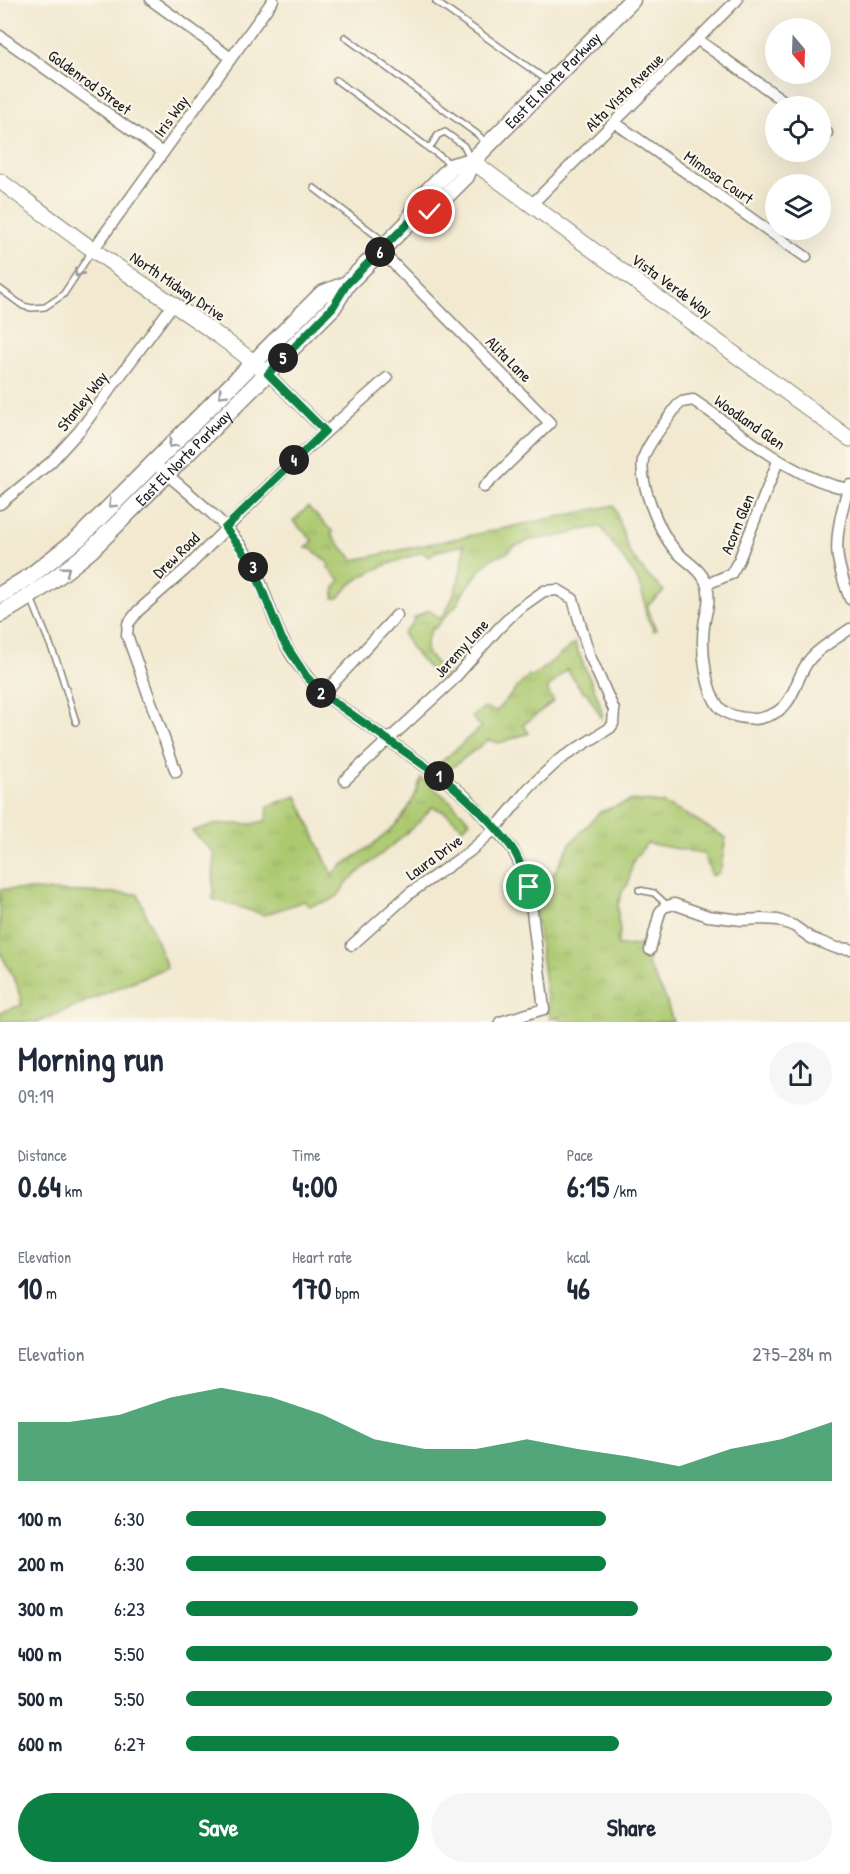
<!DOCTYPE html>
<html lang="en">
<head>
<meta charset="utf-8">
<style>
	body { margin:0; font-family:"Patrick Hand",sans-serif; background:#f6f6f7; color:#1f2937; height:100vh; display:flex; flex-direction:column; font-size:22px; white-space:nowrap }
	* { box-sizing:border-box; margin:0 }
	p { font-size:20px; color:#747a83 }
	.icon { flex:none; width:33px; height:33px; fill:none; stroke:currentColor; stroke-width:2; stroke-linecap:round; stroke-linejoin:round }
	.map { position:relative; height:1022px; overflow:hidden }
	.drawer { display:flex; flex-direction:column; background:#fff; flex:1 }
	.drawer>* { flex:none }
	.needle { width:39px; rotate:161deg }
	.tools { position:absolute; left:765px; top:18px; display:grid; gap:12px }
	.tools a { display:grid; place-items:center; width:66px; height:66px; border-radius:50%; background:#fff; box-shadow:0 6px 24px #0002; font-size:30px }
	.pin { position:absolute; display:grid; place-items:center; width:51px; height:51px; color:#fff; margin:-26px; border:3px solid #fff; border-radius:50%; box-shadow:0 2px 6px #0007 }
	.km { position:absolute; width:30px; height:30px; margin:-15px; border-radius:50%; background:#222; color:#fff; font-size:16px; line-height:30px; text-align:center }
	.round { display:grid; place-items:center; flex:none; width:63px; height:63px; border-radius:32px; background:#f6f6f7 }
	.summary { display:flex; align-items:center; justify-content:space-between; height:102px; padding:0 18px }
	h1 { font-size:33px; font-weight:700; line-height:45px }
	.metrics { display:grid; grid-template-columns:repeat(3,1fr); gap:9px; height:102px; padding:6px 18px }
	.metrics div { display:grid; align-content:center }
	.metrics b { font-size:30px; font-weight:700 }
	.metrics small { font-size:16px; font-weight:400 }
	.metrics p { font-size:16px }
	.chart { height:168px; padding:12px 18px }
	.chart p { display:flex; justify-content:space-between }
	.chart svg { width:100%; height:108px; margin-top:6px; fill:#0b8043; opacity:.7 }
	.action { display:flex; gap:12px; margin-top:auto; padding:12px 18px }
	.action a { flex:1; height:69px; border-radius:36px; background:#0b8043; color:#fff; font-size:24px; font-weight:700; line-height:69px; text-align:center }
	.action a+a { background:#f6f6f7; color:#1f2937 }
	ul { padding:0 18px; list-style:none; font-size:20px }
	li { display:grid; grid-template-columns:96px 72px 1fr; align-items:center; height:45px }
	li i { height:15px; border-radius:8px; background:#0b8043 }
	.map>svg:first-child { display:block }
	.grass { fill:url(#grass-tufts); stroke:#647246; stroke-width:1.5 }
	.lines { fill:none; stroke-linecap:round; stroke-linejoin:round }
	.lane-casing { stroke:#878276; stroke-width:8 }
	.street-casing { stroke:#878276; stroke-width:13 }
	.secondary-casing { stroke:#878276; stroke-width:17 }
	.primary-casing { stroke:#878276; stroke-width:19 }
	.lane { stroke:#fff; stroke-width:5 }
	.street { stroke:#fff; stroke-width:10 }
	.secondary { stroke:#fff; stroke-width:15 }
	.primary { stroke:#fff; stroke-width:16 }
	.oneway { stroke:#999 }
	.route-casing { stroke:#fff; stroke-width:12 }
	.route { stroke:#0b8043; stroke-width:8 }
	.labels { text-anchor:middle; dominant-baseline:central; stroke-width:4.5; stroke-linejoin:round; paint-order:stroke }
	.street-label { font-size:16px; fill:#1c1c1c; stroke:#fbf7ec }
</style>
</head>
<body>
<div class="map">
<svg width="850" height="1022" viewBox="0 0 850 1022">
	<defs>
		<pattern id="grass-tufts" width="24" height="20" patternUnits="userSpaceOnUse" patternTransform="scale(1.5)"><rect width="24" height="20" fill="#acc970"/><path d="M3 7l-1-3M5 7V3M7 7l1-3M15 17l-1-3M17 17v-4M19 17l1-3" fill="none" stroke="#93ac60"/></pattern>
	</defs>
	<rect width="100%" height="100%" fill="#fbf7ec"/>
	<filter id="ink" filterUnits="userSpaceOnUse"><feTurbulence type="fractalNoise" baseFrequency=".0167" numOctaves="2"/><feDisplacementMap in="SourceGraphic" scale="12" xChannelSelector="R" yChannelSelector="G"/><feConvolveMatrix kernelMatrix="1 2 1 2 8 2 1 2 1" color-interpolation-filters="sRGB"/></filter>
	<filter id="wash" filterUnits="userSpaceOnUse"><feTurbulence type="fractalNoise" baseFrequency=".008" numOctaves="4" result="noise"/><feDisplacementMap in="SourceGraphic" scale="24" xChannelSelector="R" yChannelSelector="G"/><feGaussianBlur stdDeviation="1.35" result="paint"/><feColorMatrix in="noise" values="0 0 0 0 0 0 0 0 0 0 0 0 0 0 0 0 0 1.4 0 .05"/><feComposite in="paint" operator="in"/></filter>
	<g filter="url(#wash)">
		<rect width="100%" height="100%" fill="#f2e9d0"/>
		<!-- grass -->
		<path class="grass" d="M 614,505 L 629,552 L 647,575 L 664,591 L 647,606 L 656,630 L 654,631 L 646,615 L 645,602 L 637,578 L 601,527 L 580,530 L 567,535 L 531,540 L 513,547 L 507,553 L 492,558 L 481,569 L 462,594 L 458,603 L 435,628 L 433,627 C 418,653 429,655 447,674 L 440,681 L 411,648 L 403,633 L 413,623 L 414,618 L 429,610 L 440,619 C 454,604 464,565 464,545 L 437,551 L 429,557 L 422,552 C 394,563 356,571 339,598 L 333,598 L 335,588 L 340,580 L 328,568 L 329,564 L 312,549 L 306,548 L 313,541 L 293,521 L 308,507 L 333,532 L 331,535 L 354,560 Z
			M 575,643 C 580,662 605,704 602,719 L 587,693 L 582,691 L 567,669 L 548,688 L 548,692 L 554,701 L 523,725 L 529,733 L 499,743 L 488,740 L 447,771 L 438,765 L 481,727 L 472,717 L 483,708 L 496,711 L 529,675 L 532,677 Z
			M 421,778 L 450,801 L 470,821 L 463,828 L 445,812 L 432,807 L 420,821 L 396,842 L 348,881 L 338,896 L 329,901 L 309,906 L 304,901 L 264,915 L 213,899 L 214,853 L 192,831 L 216,824 L 253,824 L 267,820 L 268,806 L 297,796 L 332,875 C 342,864 352,859 365,850 C 395,829 411,813 421,778 Z
			M 633,800 L 662,803 L 693,818 L 726,838 L 720,872 L 712,876 L 704,854 L 647,843 L 633,861 L 628,884 L 623,890 L 618,905 L 618,918 L 620,932 L 617,946 L 648,945 L 648,965 L 665,997 L 673,1022 L 560,1022 L 559,1017 L 550,1019 L 534,902 L 528,874 L 531,873 L 540,899 L 570,844 L 600,812 Z
			M 0,889 L 138,894 L 167,967 L 38,1022 L 0,1022 L 0,1012 L 22,1005 L 17,985 L 0,952 Z"/>
	</g>
	<g filter="url(#ink)">
		<g class="lines">
			<!-- lane casing -->
			<g class="lane-casing">
				<path id="lane" d="M 436,2 L 548,81
					M 345,37 L 477,134 L 487,143
					M 336,80 L 452,165
					M 429,149 L 438,135 L 445,132 L 464,146 L 471,160
					M 314,188 L 386,243
					M 0,289 L 23,306 L 32,308 L 45,307 L 63,295 L 92,251
					M 31,598 L 58,664 L 76,722
					M 639,890 L 654,893 L 668,906"/>
			</g>
			<!-- street casing -->
			<g class="street-casing">
				<path id="street" d="M 151,0 L 231,58
					M 0,36 L 163,153
					M 698,40 L 791,106
					M 614,122 L 806,257
					M 820,128 L 827,133
					M 531,205 L 737,0
					M 93,250 L 273,0
					M 381,251 L 550,423 L 484,487
					M 268,374 L 325,431
					M 154,463 C 187,493 228,521 251,561 C 264,585 270,614 282,638 C 292,659 307,678 323,694 L 449,783 L 468,799 L 512,848 L 521,866 L 529,887 L 544,1009 L 500,1022
					M 850,485 C 846,492 845,500 843,507 C 833,547 836,562 850,599
					M 848,489 C 789,478 742,432 693,400 L 682,402 L 677,406 C 669,418 645,446 643,460 C 639,483 659,531 674,549 C 684,561 703,569 707,586 C 711,603 706,609 704,626 C 701,647 705,693 721,709 C 730,717 744,718 755,719 C 760,719 764,717 768,716 C 796,707 794,678 810,659 C 820,647 837,638 850,629
					M 0,504 L 51,462 L 80,430 L 174,303
					M 707,584 L 731,574 L 739,560 L 778,461
					M 323,694 L 397,615
					M 176,772 L 127,635 L 128,624 L 138,611 L 186,569 L 290,464 L 387,378
					M 345,780 L 452,681 L 498,629 L 517,610 L 544,591 L 558,590 L 573,599 L 589,654 L 614,710 L 613,724 L 610,728 L 560,759 L 529,788 L 495,829 L 469,852 L 410,893 L 352,945
					M 650,950 L 660,912 L 664,907 L 674,904 L 708,916 L 742,920 L 762,919 L 778,920 L 794,926 L 811,938 L 836,948 L 850,949"/>
			</g>
			<!-- secondary casing -->
			<g class="secondary-casing">
				<path id="secondary" d="M 472,161 L 850,439
					M 0,181 C 31,204 61,227 92,249 C 149,290 209,325 263,370"/>
			</g>
			<!-- primary casing -->
			<g class="primary-casing">
				<g id="primary">
					<path id="s1" d="M 408,223 L 430,212 L 466,176 L 472,161 L 632,0"/>
					<path d="M 0,595 L 29,577 L 79,538 L 322,294 L 347,284"/>
					<path id="s2" d="M 0,614 C 33,596 62,574 91,550 L 333,307 L 347,284 L 408,223 L 418,201 L 453,166 L 472,161"/>
				</g>
			</g>
			<!-- lane -->
			<use href="#lane" class="lane"/>
			<!-- street -->
			<use href="#street" class="street"/>
			<!-- secondary -->
			<use href="#secondary" class="secondary"/>
			<!-- primary -->
			<use href="#primary" class="primary"/>
		</g>
		<!-- one-way arrows -->
		<defs><path id="oneway-chevron" d="M-2-3.5L2.5 0L-2 3.5" fill="none" stroke-width="1.6" stroke-linecap="round" stroke-linejoin="round" transform="scale(1.5)"/></defs>
		<g class="oneway">
			<use href="#oneway-chevron" transform="translate(78 273) rotate(123)"/>
			<use href="#oneway-chevron" transform="translate(222 394) rotate(135)"/>
			<use href="#oneway-chevron" transform="translate(172 444) rotate(135)"/>
			<use href="#oneway-chevron" transform="translate(112 504) rotate(135)"/>
			<use href="#oneway-chevron" transform="translate(66 570) rotate(-38)"/>
		</g>
	</g>
	<g class="lines" filter="url(#ink)">
		<!-- route casing -->
		<g class="route-casing">
			<path id="route" d="M 430,212 L 408,223 L 347,284 L 333,307 L 268,374 L 325,431 L 225,528 L 251,562 L 282,639 L 306,676 L 323,694 L 449,783 C 470,801 496,826 512,848 C 520,859 524,874 529,887"/>
		</g>
		<!-- route -->
		<use href="#route" class="route"/>
	</g>
	<g class="labels">
		<!-- street labels -->
		<g class="street-label">
			<text stroke="none"><textPath href="#s1" startOffset="206">East El Norte Parkway</textPath></text>
			<text transform="translate(90 82) rotate(36)">Goldenrod Street</text>
			<text transform="translate(624 92) rotate(-45)">Alta Vista Avenue</text>
			<text transform="translate(171 116) rotate(-54)">Iris Way</text>
			<text transform="translate(719 177) rotate(35)">Mimosa Court</text>
			<text transform="translate(672 285) rotate(36)">Vista Verde Way</text>
			<text transform="translate(178 286) rotate(34)">North Midway Drive</text>
			<text transform="translate(509 359) rotate(45)">Alita Lane</text>
			<text transform="translate(82 401) rotate(-52)">Stanley Way</text>
			<text transform="translate(750 422) rotate(35)">Woodland Glen</text>
			<text stroke="none"><textPath href="#s2" startOffset="242">East El Norte Parkway</textPath></text>
			<text transform="translate(737 524) rotate(-68)">Acorn Glen</text>
			<text transform="translate(176 555) rotate(-44)">Drew Road</text>
			<text transform="translate(461 648) rotate(-48)">Jeremy Lane</text>
			<text transform="translate(434 857) rotate(-36)">Laura Drive</text>
		</g>
	</g>
</svg>
<div class="tools">
<a><svg class="needle" viewBox="-14 -14 28 28"><path d="M0-13l5 13h-10z" fill="#e53935"/><path d="M0 13l5-13h-10z" fill="#747a83"/></svg></a>
<a><svg class="icon" aria-label="locate" viewBox="0 0 24 24"><circle cx="12" cy="12" r="6"/><path d="M12 2v4M12 18v4M2 12h4M18 12h4"/></svg></a>
<a><svg class="icon" aria-label="layers" viewBox="0 0 24 24"><path d="M12 4l9 5-9 5-9-5zM3 14l9 5 9-5"/></svg></a>
</div>
<div class="pin" style="left:529px;top:887px;background:#1e9e55"><svg class="icon" aria-label="arrive" viewBox="0 0 24 24"><path d="M6 21V4h12l-3 4 3 4H6"/></svg></div>
<div class="pin" style="left:430px;top:212px;background:#d93025"><svg class="icon" aria-label="check" viewBox="0 0 24 24"><path d="M5 12l5 5 9-10"/></svg></div>
<b class="km" style="left:439px;top:776px">1</b>
<b class="km" style="left:321px;top:693px">2</b>
<b class="km" style="left:253px;top:567px">3</b>
<b class="km" style="left:294px;top:460px">4</b>
<b class="km" style="left:283px;top:358px">5</b>
<b class="km" style="left:380px;top:252px">6</b>
</div>
<section class="drawer">
<div class="summary"><div><h1>Morning run</h1><p>09:19</p></div><a class="round"><svg class="icon" aria-label="share" viewBox="0 0 24 24"><path d="M12 15V3M7 8l5-5 5 5M5 13v7h14v-7"/></svg></a></div>
<div class="metrics">
<div><p>Distance</p><b>0.64<small> km</small></b></div>
<div><p>Time</p><b>4:00</b></div>
<div><p>Pace</p><b>6:15<small> /km</small></b></div>
</div>
<div class="metrics">
<div><p>Elevation</p><b>10<small> m</small></b></div>
<div><p>Heart rate</p><b>170<small> bpm</small></b></div>
<div><p>kcal</p><b>46</b></div>
</div>
<div class="chart"><p><span>Elevation</span>275–284 m</p>
<svg viewBox="0 0 160 44" preserveAspectRatio="none"><path d="M0 44V20L10 20L20 17L30 10L40 6L50 10L60 17L70 27L80 31L90 31L100 27L110 31L120 34L130 38L140 31L150 27L160 20V44z"/></svg>
</div>
<ul>
<li><b>100 m</b>6:30<i style="width:65%"></i></li>
<li><b>200 m</b>6:30<i style="width:65%"></i></li>
<li><b>300 m</b>6:23<i style="width:70%"></i></li>
<li><b>400 m</b>5:50<i style="width:100%"></i></li>
<li><b>500 m</b>5:50<i style="width:100%"></i></li>
<li><b>600 m</b>6:27<i style="width:67%"></i></li>
</ul>
<div class="action"><a>Save</a><a>Share</a></div>
</section>
</body>
</html>
